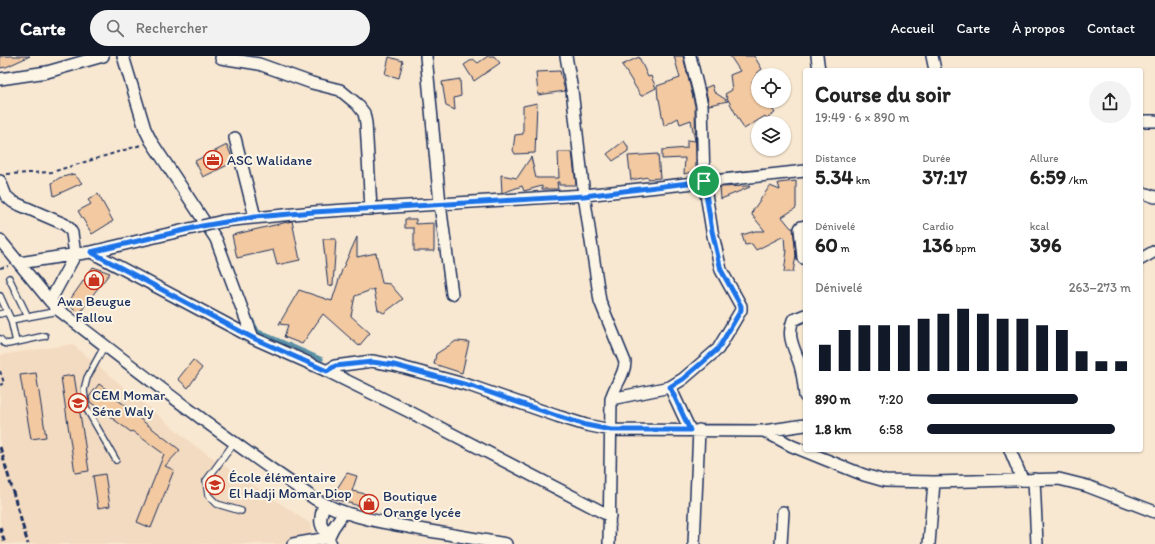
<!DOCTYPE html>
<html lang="fr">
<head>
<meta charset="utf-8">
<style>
	body { margin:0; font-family:Itim,sans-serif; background:#f2f2f2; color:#222; height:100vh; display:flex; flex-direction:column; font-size:15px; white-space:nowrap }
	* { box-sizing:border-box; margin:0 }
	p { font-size:13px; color:#767676 }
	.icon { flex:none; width:22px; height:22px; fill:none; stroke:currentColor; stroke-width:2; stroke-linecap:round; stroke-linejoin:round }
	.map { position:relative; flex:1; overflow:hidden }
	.side { position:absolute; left:803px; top:12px; width:340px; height:384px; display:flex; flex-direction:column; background:#fff; border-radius:4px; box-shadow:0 1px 3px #0004 }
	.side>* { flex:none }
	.controls { position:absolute; left:751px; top:12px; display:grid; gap:8px }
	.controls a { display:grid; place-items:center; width:40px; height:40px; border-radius:50%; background:#fff; box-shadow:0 1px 3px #0004; font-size:20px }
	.pin { position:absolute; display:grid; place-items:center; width:34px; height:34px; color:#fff; margin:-17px; border:2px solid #fff; border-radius:50%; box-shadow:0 1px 4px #0007 }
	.round { display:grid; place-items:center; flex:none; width:42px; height:42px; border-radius:21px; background:#f2f2f2 }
	.summary { display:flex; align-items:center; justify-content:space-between; height:68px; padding:0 12px }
	h1 { font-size:22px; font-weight:700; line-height:30px }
	.figures { display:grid; grid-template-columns:repeat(3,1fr); gap:6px; height:68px; padding:4px 12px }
	.figures div { display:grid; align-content:center }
	.figures b { font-size:20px; font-weight:700 }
	.figures small { font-size:11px; font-weight:400 }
	.figures p { font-size:11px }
	.chart { height:112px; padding:8px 12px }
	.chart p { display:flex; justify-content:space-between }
	.chart svg { width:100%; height:72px; margin-top:4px; stroke:#111827; stroke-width:6 }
	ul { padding:0 12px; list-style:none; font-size:13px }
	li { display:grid; grid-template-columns:64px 48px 1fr; align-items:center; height:30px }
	li i { height:10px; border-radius:5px; background:#111827 }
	header { display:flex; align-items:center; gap:24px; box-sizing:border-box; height:56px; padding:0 20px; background:#111827; color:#fff }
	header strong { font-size:19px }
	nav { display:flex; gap:22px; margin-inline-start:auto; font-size:14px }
	.search { width:280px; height:36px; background:#f2f2f2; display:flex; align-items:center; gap:10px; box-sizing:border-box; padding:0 14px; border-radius:22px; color:#767676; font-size:15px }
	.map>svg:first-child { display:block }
	.built { fill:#f3dbc1 }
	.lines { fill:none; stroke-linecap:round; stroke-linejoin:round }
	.stream { stroke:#568fa6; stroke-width:3.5 }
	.building { fill:#f2c9a1; stroke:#1b2f5e }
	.service-casing { stroke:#1b2f5e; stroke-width:8 }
	.minor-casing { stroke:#1b2f5e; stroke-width:14 }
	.path { stroke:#1b2f5e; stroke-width:2; stroke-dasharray:4 3; stroke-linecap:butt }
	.service { stroke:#fcf5e5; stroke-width:5.5 }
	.minor { stroke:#fcf5e5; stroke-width:11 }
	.rail { stroke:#1b2f5e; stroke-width:3; stroke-dasharray:6 3; stroke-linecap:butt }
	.minor-bridge-casing { stroke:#1b2f5e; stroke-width:14; stroke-linecap:butt }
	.minor-bridge { stroke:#fcf5e5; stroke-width:11 }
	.route-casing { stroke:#fff; stroke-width:8 }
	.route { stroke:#1a73e8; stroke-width:5 }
	.labels { text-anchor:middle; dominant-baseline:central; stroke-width:4; stroke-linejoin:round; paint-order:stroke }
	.poi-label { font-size:14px; fill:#1b2f5e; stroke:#fcf5e5; text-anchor:start }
</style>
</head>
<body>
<header>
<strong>Carte</strong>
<div class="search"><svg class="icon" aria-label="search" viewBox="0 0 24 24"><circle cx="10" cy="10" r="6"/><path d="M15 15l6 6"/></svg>Rechercher</div>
<nav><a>Accueil</a><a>Carte</a><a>À propos</a><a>Contact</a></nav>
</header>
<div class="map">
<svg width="1155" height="488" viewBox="0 0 1155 488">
	<rect width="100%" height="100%" fill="#f9e8d1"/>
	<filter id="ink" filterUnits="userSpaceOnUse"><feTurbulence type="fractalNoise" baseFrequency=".025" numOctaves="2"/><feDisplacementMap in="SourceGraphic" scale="8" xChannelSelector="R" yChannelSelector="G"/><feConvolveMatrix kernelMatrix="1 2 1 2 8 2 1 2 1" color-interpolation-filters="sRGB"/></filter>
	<g filter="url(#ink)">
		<!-- built -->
		<path class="built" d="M 72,288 L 194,389 L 311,468 L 312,478 L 317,488 L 0,488 L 0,299 Z"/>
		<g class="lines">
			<!-- stream -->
			<path class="stream" d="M 249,258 L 258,275 L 322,303"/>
		</g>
		<!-- building -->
		<path class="building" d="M 0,0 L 30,0 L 6,11 L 0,12 Z
			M 488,0 L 494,0 L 500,7 L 474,25 L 464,9 L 473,3 L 478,7 Z
			M 674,0 L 683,0 L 695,50 L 696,115 L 684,118 L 685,102 L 662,103 L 662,94 L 687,92 L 687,84 L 695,85 L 691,64 L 680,68 L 678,62 L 664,70 L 659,43 L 658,43 L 657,30 L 680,22 Z
			M 730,0 L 754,0 L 762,13 L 757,17 L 752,27 L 755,31 L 753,33 L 758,39 L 758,45 L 767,45 L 775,57 L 767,62 L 765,60 L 744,73 L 725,38 L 732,34 L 730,19 L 740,15 Z
			M 389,1 L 403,5 L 399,22 L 385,18 Z
			M 639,1 L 648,21 L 651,20 L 656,32 L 641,40 L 622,9 Z
			M 560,15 L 565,35 L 538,39 L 536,16 Z
			M 460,23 L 461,40 L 454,42 L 455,54 L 446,50 L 442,26 Z
			M 712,29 L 714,36 L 728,45 L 709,49 L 705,32 Z
			M 537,47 L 535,97 L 515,98 L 513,94 L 515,79 L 523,78 L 523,50 Z
			M 624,85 L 628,91 L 628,95 L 613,105 L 607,98 Z
			M 227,89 L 234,106 L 203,121 L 195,105 Z
			M 558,96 L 572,96 L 576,129 L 559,129 L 559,126 L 557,126 L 558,133 L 542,133 L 542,130 L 524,135 L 522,130 L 502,137 L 501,119 L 517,122 L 531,101 L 536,122 L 559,122 Z
			M 658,98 L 660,122 L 648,123 L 648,121 L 631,124 L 628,100 Z
			M 74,118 L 82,127 L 54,140 L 52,127 L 59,122 Z
			M 796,125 L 796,152 L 782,161 L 791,172 L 793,172 L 796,200 L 793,216 L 784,216 L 787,194 L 785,194 L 784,180 L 756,194 L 752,188 L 745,189 L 742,179 L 755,175 L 765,175 L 752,159 L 753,154 L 770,130 L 780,134 L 778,127 Z
			M 749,130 L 750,131 L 721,143 L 720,131 Z
			M 98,138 L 113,165 L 92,178 L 78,155 L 91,148 L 88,144 Z
			M 405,163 L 416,163 L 416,168 L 434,167 L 434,195 L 414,195 L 414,172 L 405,172 Z
			M 292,165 L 300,204 L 277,209 L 273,194 L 237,202 L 232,179 Z
			M 357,181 L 357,201 L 376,197 L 382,227 L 390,228 L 403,243 L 384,257 L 378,254 L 374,233 L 355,240 L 351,260 L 370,277 L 359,290 L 323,258 L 302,288 L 284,281 L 288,269 L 279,268 L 299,234 L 332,245 L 342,214 Z
			M 323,183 L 336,183 L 333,229 L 328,230 Z
			M 93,211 L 110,217 L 91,241 L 80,257 L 67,248 Z
			M 456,285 L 469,286 L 462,317 L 434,308 L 436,298 Z
			M 193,304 L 202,312 L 188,332 L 178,323 Z
			M 36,317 L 46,381 L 31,383 L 20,319 Z
			M 74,319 L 89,415 L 75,417 L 61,321 Z
			M 99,328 L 113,338 L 112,340 L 142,361 L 140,363 L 180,394 L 165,410 L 174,414 L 151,472 L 137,466 L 164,398 L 132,375 L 131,376 L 90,346 L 89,341 Z
			M 347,417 L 357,420 L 352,435 L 366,438 L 363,451 L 331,442 Z
			M 105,418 L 110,450 L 98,452 L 93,420 Z"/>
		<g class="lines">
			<!-- service casing -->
			<g class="service-casing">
				<path id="service" d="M 9,222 L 28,261
					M 0,240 L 11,264 L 16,286
					M 0,258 L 7,256
					M 11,264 L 59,255
					M 0,283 L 4,287 L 8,288 L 45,280
					M 105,289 L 87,322 L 84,334 L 86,352 L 116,404
					M 234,387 L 206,425 L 208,439 L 217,448 L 241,455"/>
			</g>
			<!-- minor casing -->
			<g class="minor-casing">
				<path id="minor" d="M 123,0 L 145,73 L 151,85 L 216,183 L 253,282
					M 426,0 L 440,148 L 452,238
					M 566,0 L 572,34 L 584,139 L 600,245 L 625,306 C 625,319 614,330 611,343 L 609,488
					M 817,0 L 819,14
					M 932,0 L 935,14
					M 221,2 L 259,8 L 312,27 L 340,34 L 357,48 L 364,57 L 366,67 L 371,153
					M 0,23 L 47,16 L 103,0
					M 1141,65 L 1155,65
					M 235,82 L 255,161
					M 0,125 L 6,140 L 13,146 L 64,168 L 69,172 L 72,177 L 75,199 L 50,245
					M 1141,136 L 1155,141
					M 223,165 L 314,156 L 584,139 L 805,115
					M 0,184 L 50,245 L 60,255 C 143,319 227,384 315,443 C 346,461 382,466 418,473 C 447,478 476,483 506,488
					M 91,196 L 253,282 L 327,315 L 408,355 L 610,460
					M 803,202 L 800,173 L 801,171 L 805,170
					M 1141,203 L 1155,195
					M 19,207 L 91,196 L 202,170
					M 805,259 L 793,264 C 786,281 795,293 800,309 C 803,319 804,329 805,340
					M 327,315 L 335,310 L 372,305 L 394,309 L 471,330 L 557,360 L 586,369 L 611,374 L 764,375 L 792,390 L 824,403 L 864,419 L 885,425 L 934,426 L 1059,423 L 1087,430 L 1155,456
					M 670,331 L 690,374
					M 611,343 L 670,331 L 683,323 L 718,293 L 741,254 L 741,250 L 721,214 L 712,175 L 704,125 L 702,49 L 690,0
					M 764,375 L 805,369
					M 1010,394 L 1022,423
					M 1034,423 L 1037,488
					M 324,448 C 317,472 322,468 331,488
					M 328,482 L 333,472 L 344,456
					M 293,488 L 328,482
					M 694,488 L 699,374
					M 781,488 L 783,456
					M 929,488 L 934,426"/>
			</g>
			<!-- path -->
			<path class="path" d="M 7,118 L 52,116 L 141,89
				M 0,212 L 8,210
				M 0,315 L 4,327 L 0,329"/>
			<!-- service -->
			<use href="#service" class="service"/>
			<!-- minor -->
			<use href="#minor" class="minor"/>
			<!-- rail -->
			<path class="rail" d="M 0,391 L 28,488
				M 0,471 L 5,488"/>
			<!-- minor-bridge casing -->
			<g class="minor-bridge-casing">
				<path id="minor-bridge" d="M 202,170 L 223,165"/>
			</g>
			<!-- minor-bridge -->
			<use href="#minor-bridge" class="minor-bridge"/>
		</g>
	</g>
	<g class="lines" filter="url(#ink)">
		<!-- route casing -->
		<g class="route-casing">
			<path id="route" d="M 704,125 L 712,175 L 721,214 L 741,250 L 741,254 L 718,293 L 683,323 L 670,331 L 690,374 L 611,374 L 586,369 L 557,360 L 471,330 L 394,309 L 372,306 L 335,310 L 327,315 L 253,282 L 91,196 L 202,170 L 255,161 L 314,156 L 584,140 Z"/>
		</g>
		<!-- route -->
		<use href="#route" class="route"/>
	</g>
	<!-- icons -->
	<defs>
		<g id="office-ring" transform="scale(1)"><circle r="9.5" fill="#fcf5e5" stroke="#c8321e" stroke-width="1.5"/><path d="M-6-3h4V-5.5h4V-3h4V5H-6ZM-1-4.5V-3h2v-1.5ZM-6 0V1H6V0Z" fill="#c8321e"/></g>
		<g id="shop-ring" transform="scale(1)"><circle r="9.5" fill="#fcf5e5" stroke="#c8321e" stroke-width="1.5"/><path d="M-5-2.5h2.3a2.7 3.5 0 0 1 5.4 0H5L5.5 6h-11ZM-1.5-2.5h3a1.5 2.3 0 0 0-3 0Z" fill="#c8321e"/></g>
		<g id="school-ring" transform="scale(1)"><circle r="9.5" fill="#fcf5e5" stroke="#c8321e" stroke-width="1.5"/><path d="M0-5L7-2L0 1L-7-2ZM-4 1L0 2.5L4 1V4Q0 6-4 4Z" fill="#c8321e"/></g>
	</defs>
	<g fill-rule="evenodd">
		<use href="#office-ring" x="213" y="104"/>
		<use href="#shop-ring" x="94" y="224"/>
		<use href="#school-ring" x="78" y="347"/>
		<use href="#school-ring" x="215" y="429"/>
		<use href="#shop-ring" x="369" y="448"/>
	</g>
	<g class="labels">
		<!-- poi labels -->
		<g class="poi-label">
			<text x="227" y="104">ASC Walidane</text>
			<text x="94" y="245" text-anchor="middle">Awa Beugue<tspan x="94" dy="16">Fallou</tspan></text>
			<text x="92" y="339">CEM Momar<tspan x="92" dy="16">Séne Waly</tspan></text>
			<text x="229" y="421">École élémentaire<tspan x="229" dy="16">El Hadji Momar Diop</tspan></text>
			<text x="383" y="440">Boutique<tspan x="383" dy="16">Orange lycée</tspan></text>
		</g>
	</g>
</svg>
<div class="controls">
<a><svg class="icon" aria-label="locate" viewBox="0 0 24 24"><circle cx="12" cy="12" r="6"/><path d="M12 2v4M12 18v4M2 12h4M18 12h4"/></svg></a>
<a><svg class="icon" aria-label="layers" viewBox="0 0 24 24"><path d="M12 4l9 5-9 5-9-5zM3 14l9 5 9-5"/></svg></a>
</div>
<div class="pin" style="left:704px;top:125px;background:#1e9e55"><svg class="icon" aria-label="arrive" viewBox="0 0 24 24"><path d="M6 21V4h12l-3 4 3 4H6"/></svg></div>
<section class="side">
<div class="summary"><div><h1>Course du soir</h1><p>19:49 · 6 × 890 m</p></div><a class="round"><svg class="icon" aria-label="share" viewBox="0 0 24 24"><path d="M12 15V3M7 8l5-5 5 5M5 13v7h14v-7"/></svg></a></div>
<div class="figures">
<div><p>Distance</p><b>5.34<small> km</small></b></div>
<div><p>Durée</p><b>37:17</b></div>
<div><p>Allure</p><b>6:59<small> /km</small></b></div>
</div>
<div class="figures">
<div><p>Dénivelé</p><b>60<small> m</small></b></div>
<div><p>Cardio</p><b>136<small> bpm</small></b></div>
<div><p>kcal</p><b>396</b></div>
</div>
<div class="chart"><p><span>Dénivelé</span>263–273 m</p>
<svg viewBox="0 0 160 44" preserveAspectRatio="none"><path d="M5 44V28M15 44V19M25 44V16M35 44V16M45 44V16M55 44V12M65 44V9M75 44V6M85 44V9M95 44V12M105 44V12M115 44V16M125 44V19M135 44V32M145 44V38M155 44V38"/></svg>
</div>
<ul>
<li><b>890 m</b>7:20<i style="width:74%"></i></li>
<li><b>1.8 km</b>6:58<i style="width:92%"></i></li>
</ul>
</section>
</div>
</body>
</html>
